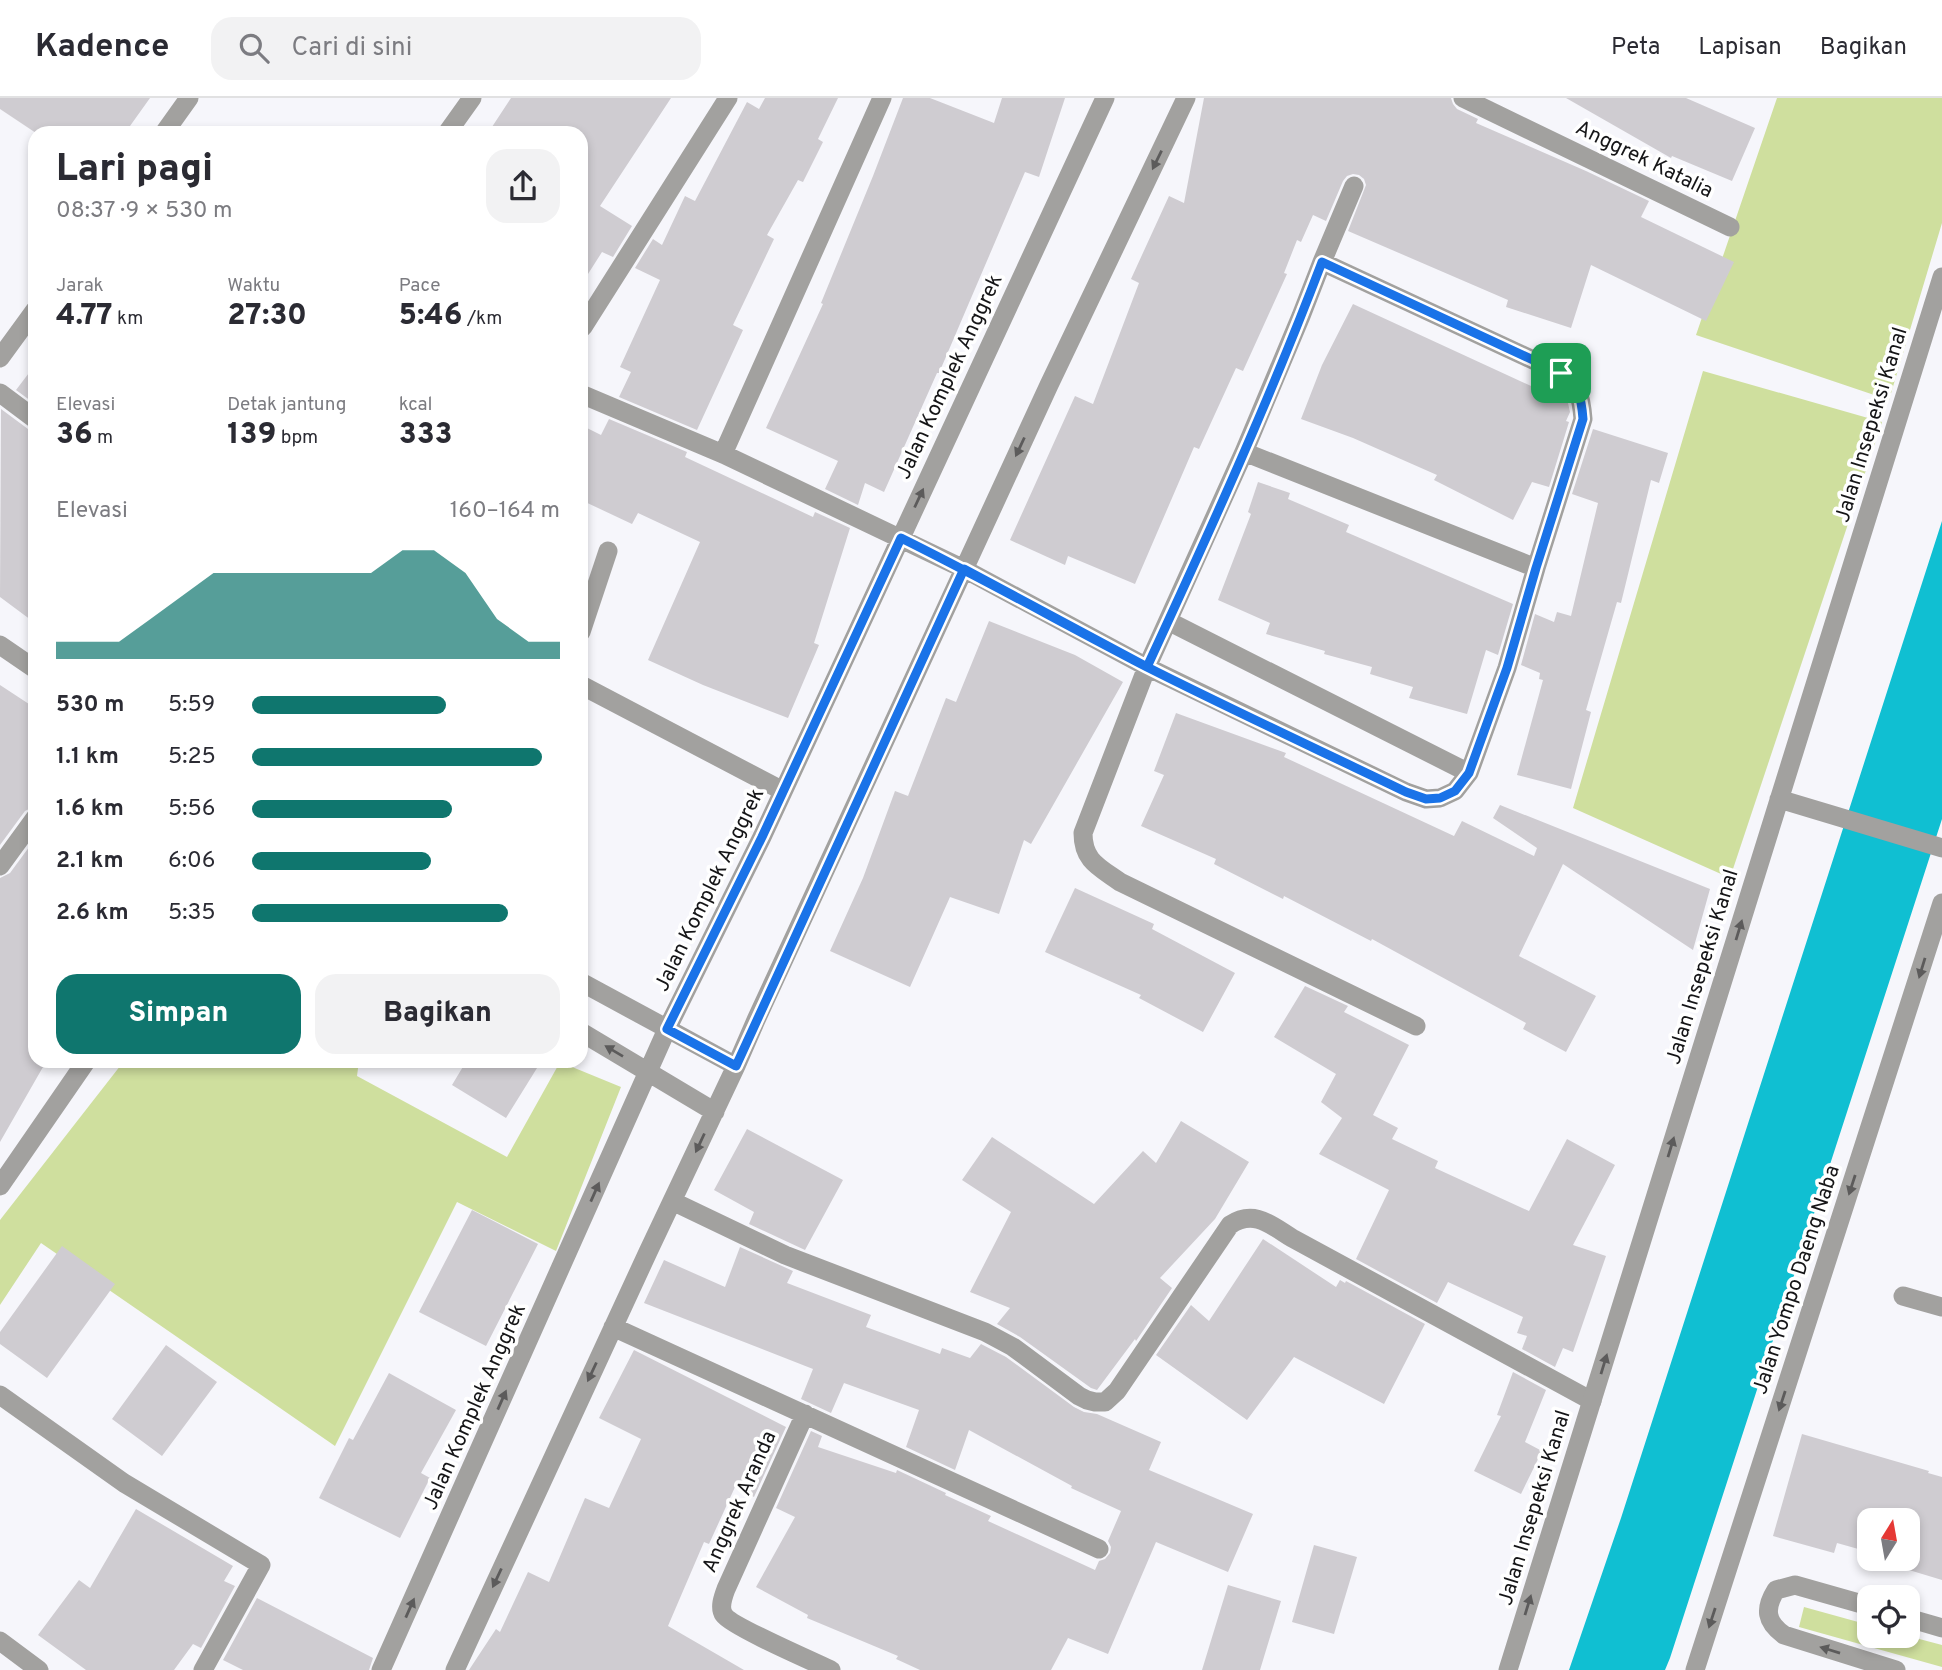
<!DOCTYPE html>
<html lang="id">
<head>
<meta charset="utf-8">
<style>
	body { margin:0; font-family:Overpass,sans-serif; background:#f2f2f3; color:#2b2b33; height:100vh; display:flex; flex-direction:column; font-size:26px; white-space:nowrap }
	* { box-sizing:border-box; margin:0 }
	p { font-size:23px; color:#7c7c81 }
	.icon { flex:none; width:38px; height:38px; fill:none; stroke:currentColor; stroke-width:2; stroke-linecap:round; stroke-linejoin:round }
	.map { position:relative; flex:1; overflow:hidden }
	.panel { position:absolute; left:28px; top:28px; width:560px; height:942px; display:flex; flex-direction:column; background:#fff; border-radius:21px; box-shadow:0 4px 10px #0003 }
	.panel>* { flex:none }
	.needle { width:46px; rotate:11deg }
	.tools { position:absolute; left:1857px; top:1410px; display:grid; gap:14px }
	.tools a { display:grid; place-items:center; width:63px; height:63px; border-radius:14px; background:#fff; box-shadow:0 4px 10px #0003; font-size:35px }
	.pin { position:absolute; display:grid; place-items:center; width:60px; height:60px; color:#fff; margin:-30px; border-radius:14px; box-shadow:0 4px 10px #0006 }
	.round { display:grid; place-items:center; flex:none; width:74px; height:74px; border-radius:21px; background:#f2f2f3 }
	.head { display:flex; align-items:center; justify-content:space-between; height:119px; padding:0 28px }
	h1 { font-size:38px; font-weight:800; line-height:52px }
	.figures { display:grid; grid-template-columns:repeat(3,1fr); gap:10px; height:119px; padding:7px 28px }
	.figures div { display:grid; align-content:center }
	.figures b { font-size:30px; font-weight:800 }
	.figures small { font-size:19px; font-weight:400 }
	.figures p { font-size:19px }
	.chart { height:196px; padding:14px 28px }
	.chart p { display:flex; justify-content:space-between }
	.chart svg { width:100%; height:126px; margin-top:7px; fill:#0f766e; opacity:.7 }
	.button { display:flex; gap:14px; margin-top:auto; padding:14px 28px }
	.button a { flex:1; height:80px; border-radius:21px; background:#0f766e; color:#fff; font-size:28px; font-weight:800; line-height:80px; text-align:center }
	.button a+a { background:#f2f2f3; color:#2b2b33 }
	ul { padding:0 28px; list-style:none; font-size:23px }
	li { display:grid; grid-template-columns:112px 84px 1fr; align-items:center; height:52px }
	li i { height:18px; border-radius:9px; background:#0f766e }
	header { display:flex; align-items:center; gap:42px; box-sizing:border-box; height:98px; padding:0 35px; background:#fff; border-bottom:2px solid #e1e1e2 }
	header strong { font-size:33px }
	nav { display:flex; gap:38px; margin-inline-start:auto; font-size:24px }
	.search { width:490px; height:63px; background:#f2f2f3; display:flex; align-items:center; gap:18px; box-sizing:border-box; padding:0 24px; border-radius:21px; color:#7c7c81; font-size:26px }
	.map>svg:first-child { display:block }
	.green { fill:#cfdf9e }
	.water { fill:#10bfd2 }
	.building { fill:#cfccd1 }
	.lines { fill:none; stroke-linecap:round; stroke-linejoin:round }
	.minor { stroke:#a2a19f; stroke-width:19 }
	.tertiary { stroke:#a2a19f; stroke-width:19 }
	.oneway { fill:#5c5b5b }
	.route-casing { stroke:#fff; stroke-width:14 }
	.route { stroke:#1a73e8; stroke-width:9 }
	.labels { text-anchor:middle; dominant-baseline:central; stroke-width:7; stroke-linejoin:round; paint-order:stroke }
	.street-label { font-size:21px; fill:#151517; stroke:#fff }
</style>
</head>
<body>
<header>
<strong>Kadence</strong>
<div class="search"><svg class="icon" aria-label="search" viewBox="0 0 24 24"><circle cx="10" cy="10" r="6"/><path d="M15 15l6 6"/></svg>Cari di sini</div>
<nav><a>Peta</a><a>Lapisan</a><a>Bagikan</a></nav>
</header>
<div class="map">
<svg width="1942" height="1572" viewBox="0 0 1942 1572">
	<rect width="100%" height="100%" fill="#f6f6fb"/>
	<!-- green -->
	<path class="green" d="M 1777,0 L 1942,0 L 1942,125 L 1889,302 L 1696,237 Z
		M 1703,273 L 1882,324 L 1730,780 L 1573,710 Z
		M 124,963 L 359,963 L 357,978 L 507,1059 L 560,964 L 621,989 L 556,1153 L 457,1104 L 335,1348 L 41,1145 L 0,1207 L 0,1122 Z
		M 1804,1509 L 1869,1527 L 1869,1538 L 1908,1538 L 1942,1547 L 1942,1569 L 1799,1529 Z"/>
	<!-- water -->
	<path class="water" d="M 1942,423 L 1942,721 L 1670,1560 L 1665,1572 L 1569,1572 L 1621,1420 Z"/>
	<!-- building -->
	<path class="building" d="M 0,0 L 150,0 L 125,35 L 36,35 L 0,11 Z
		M 511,0 L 671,0 L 600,108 L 632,128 L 613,159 L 602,154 L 581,187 L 581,35 L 488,35 Z
		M 765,0 L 838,0 L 818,41 L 823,44 L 803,84 L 798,82 L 767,137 L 774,141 L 733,227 L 743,232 L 697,332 L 619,299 L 631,274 L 620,269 L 660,182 L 635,170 L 653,141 L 662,147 L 685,98 L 695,103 L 747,4 L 759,11 Z
		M 903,0 L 930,0 L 994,25 L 1002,0 L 1065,0 L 1039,79 L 1025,74 L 939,275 L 937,275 L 884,394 L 865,385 L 858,407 L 825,391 L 838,363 L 766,330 L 823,206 L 821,205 L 873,78 Z
		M 1204,0 L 1451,0 L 1453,6 L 1457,11 L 1478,21 L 1476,25 L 1586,73 L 1649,103 L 1641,119 L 1734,164 L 1706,223 L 1591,167 L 1571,230 L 1506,209 L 1508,202 L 1348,133 L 1366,87 L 1364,81 L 1359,77 L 1353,76 L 1347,78 L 1343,83 L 1326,123 L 1313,117 L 1301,144 L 1297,142 L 1284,175 L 1287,176 L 1243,273 L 1236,270 L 1199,351 L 1194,349 L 1135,486 L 1068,458 L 1065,467 L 1010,442 L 1075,298 L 1093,306 L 1139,185 L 1131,181 L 1169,98 L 1184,105 Z
		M 1566,0 L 1686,0 L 1755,30 L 1732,83 L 1672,58 L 1671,60 Z
		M 1353,206 L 1568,305 L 1570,314 L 1566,323 L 1569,324 L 1549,389 L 1532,384 L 1513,422 L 1434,382 L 1437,377 L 1353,340 L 1301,321 L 1322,267 Z
		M 35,267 L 35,306 L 16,292 Z
		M 1,311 L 28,331 L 35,333 L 35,525 L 0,499 Z
		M 609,321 L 687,354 L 685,359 L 813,419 L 815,414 L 850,430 L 814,545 L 819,547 L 788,620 L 703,587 L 648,562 L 700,444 L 638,415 L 632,426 L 581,402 L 581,327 L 601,337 Z
		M 1593,331 L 1668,355 L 1659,385 L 1651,382 L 1621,505 L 1617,504 L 1586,612 L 1591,614 L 1571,691 L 1517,677 L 1543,582 L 1539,581 L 1540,575 L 1521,567 L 1535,516 L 1554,524 L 1557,514 L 1571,518 L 1598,405 L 1572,396 Z
		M 1258,384 L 1290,395 L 1288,401 L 1349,427 L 1346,434 L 1513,506 L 1498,557 L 1486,552 L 1467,616 L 1409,600 L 1413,589 L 1370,576 L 1372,569 L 1324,556 L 1325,553 L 1266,536 L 1270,525 L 1218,502 L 1251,416 L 1248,414 Z
		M 989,523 L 1075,557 L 1123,584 L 1031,746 L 1024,742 L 999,816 L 950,799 L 910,889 L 830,853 L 863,780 L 895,693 L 908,698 L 946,600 L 956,604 Z
		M 0,587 L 35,610 L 35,708 L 25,713 L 0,747 Z
		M 1176,615 L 1286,655 L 1284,659 L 1454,738 L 1462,723 L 1534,758 L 1537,750 L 1493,720 L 1500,707 L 1710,791 L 1693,852 L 1563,766 L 1519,858 L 1596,898 L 1566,954 L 1523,931 L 1526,925 L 1372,841 L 1371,843 L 1284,798 L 1283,801 L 1214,766 L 1216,761 L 1141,728 L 1164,677 L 1154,673 Z
		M 35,741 L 35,962 L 47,962 L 0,1044 L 0,780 L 10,775 Z
		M 1075,790 L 1154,826 L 1152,831 L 1235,875 L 1203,934 L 1139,900 L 1141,897 L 1045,854 Z
		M 1305,888 L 1348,908 L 1344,914 L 1409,947 L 1373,1017 L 1398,1030 L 1392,1041 L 1438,1063 L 1435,1070 L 1529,1113 L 1567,1041 L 1615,1067 L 1573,1147 L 1606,1158 L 1573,1254 L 1563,1250 L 1555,1269 L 1522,1251 L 1527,1238 L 1517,1235 L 1523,1219 L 1448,1184 L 1437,1205 L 1356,1161 L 1389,1092 L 1319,1056 L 1342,1020 L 1321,1004 L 1336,976 L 1274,939 Z
		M 467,962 L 542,962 L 506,1020 L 452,987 Z
		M 1181,1023 L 1249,1064 L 1215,1121 L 1160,1180 L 1172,1190 L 1136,1243 L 1135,1241 L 1097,1292 L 1091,1290 L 1020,1239 L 997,1226 L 1010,1210 L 970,1194 L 1011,1114 L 962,1082 L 992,1039 L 1094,1106 L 1143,1053 L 1156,1065 Z
		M 747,1031 L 843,1082 L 805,1152 L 749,1126 L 754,1114 L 714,1092 Z
		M 472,1112 L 538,1146 L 486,1248 L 419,1214 Z
		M 1263,1141 L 1336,1189 L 1340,1182 L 1345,1185 L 1346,1183 L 1425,1226 L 1384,1306 L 1294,1259 L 1247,1322 L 1156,1257 L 1191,1207 L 1209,1223 Z
		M 62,1148 L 115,1186 L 47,1280 L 0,1246 L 0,1234 Z
		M 740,1149 L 793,1173 L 787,1185 L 871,1217 L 866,1229 L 940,1256 L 942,1250 L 970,1260 L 981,1246 L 1006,1259 L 1074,1309 L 1084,1314 L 1097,1316 L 1161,1344 L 1149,1372 L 1253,1416 L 1228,1474 L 1156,1444 L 1108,1556 L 1068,1540 L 1051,1572 L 920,1572 L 896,1561 L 898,1558 L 807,1520 L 808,1517 L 756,1489 L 795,1419 L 776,1410 L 811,1333 L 822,1338 L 818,1349 L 896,1375 L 897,1372 L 946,1395 L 945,1397 L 991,1418 L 988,1423 L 1095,1472 L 1099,1463 L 1105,1461 L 1110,1455 L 1111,1449 L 1108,1443 L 1121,1413 L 1071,1390 L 1072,1388 L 969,1332 L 955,1372 L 906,1349 L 919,1312 L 844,1285 L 831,1315 L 801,1301 L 813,1271 L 644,1205 L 664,1162 L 725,1189 Z
		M 166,1247 L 217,1284 L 162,1358 L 112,1321 Z
		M 634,1252 L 786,1329 L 754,1399 L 735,1389 L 709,1446 L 704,1444 L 668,1528 L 744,1572 L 469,1572 L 496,1531 L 500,1534 L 528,1474 L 549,1484 L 585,1400 L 609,1410 L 641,1341 L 599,1320 Z
		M 1513,1274 L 1546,1292 L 1525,1344 L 1542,1353 L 1521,1396 L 1474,1373 L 1501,1318 L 1497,1317 Z
		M 389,1275 L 456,1312 L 421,1375 L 430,1380 L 400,1440 L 319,1400 L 349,1340 L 353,1342 Z
		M 1802,1336 L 1929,1373 L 1928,1375 L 1942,1379 L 1942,1482 L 1909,1472 L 1910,1466 L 1893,1461 L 1908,1461 L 1908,1423 L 1869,1423 L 1869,1454 L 1837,1445 L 1834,1455 L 1773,1438 Z
		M 136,1411 L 233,1468 L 224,1483 L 235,1488 L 201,1550 L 193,1546 L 174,1572 L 86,1572 L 38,1537 L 79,1482 L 90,1490 Z
		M 1314,1447 L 1357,1459 L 1334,1536 L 1292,1524 Z
		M 1228,1487 L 1281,1503 L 1260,1572 L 1202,1572 Z
		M 257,1500 L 373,1560 L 369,1572 L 243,1572 L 223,1562 Z"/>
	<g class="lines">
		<!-- minor -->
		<path class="minor" d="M 1463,0 L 1730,129
			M 164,35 L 189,0
			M 447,35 L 472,0
			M 1322,164 L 1354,88
			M 583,229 L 728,0
			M 0,260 L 35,212
			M 0,295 L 35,321
			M 581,296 L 723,356 L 964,471 L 1147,569 L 1406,694 L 1426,701 L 1440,700 L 1455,693 L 1469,675 L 1507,570 L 1536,470 L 1583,321 C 1581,296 1579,291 1561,275 L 1322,164 L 1301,218 L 1244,354 L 1147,569 L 1083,735 C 1083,763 1099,769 1120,784 L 1416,928
			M 1244,354 L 1536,470
			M 723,356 L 882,0
			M 1168,523 L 1469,675
			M 581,534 L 608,453
			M 0,547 L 35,571
			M 581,587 L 783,693
			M 0,768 L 35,720
			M 581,884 L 736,968
			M 581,934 L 715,1014
			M 0,1088 L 87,962
			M 672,1103 L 785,1157 L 985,1234 L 1013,1249 L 1079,1298 L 1087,1302 L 1095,1304 L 1105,1304 L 1117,1293 L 1230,1127 C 1254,1111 1271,1127 1292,1140 L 1592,1303
			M 1903,1198 L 1942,1209
			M 613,1229 L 1099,1451
			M 0,1297 L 124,1385 L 261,1467 L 203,1572
			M 805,1316 L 726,1491 C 723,1499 719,1510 724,1517 C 731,1528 814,1564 831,1572
			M 1869,1508 L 1795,1487 L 1776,1492 C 1764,1511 1766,1524 1784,1537 L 1896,1572
			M 1908,1520 L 1942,1530
			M 0,1543 L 39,1572
			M 381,1572 L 667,931 L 762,739 L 1105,0
			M 455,1572 L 648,1154 L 736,968 L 756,922 L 1049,287 L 1186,0"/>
		<!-- tertiary -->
		<path class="tertiary" d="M 1779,701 L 1942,750
			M 1508,1572 L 1942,179
			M 1695,1572 L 1942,805"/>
	</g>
	<!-- one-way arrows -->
	<defs><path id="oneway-solid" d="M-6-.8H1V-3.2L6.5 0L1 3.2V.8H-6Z" transform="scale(1.75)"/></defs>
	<g class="oneway">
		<use href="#oneway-solid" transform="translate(1157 62) rotate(116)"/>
		<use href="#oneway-solid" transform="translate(1020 349) rotate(115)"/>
		<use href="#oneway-solid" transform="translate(919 400) rotate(-65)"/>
		<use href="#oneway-solid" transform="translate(1739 832) rotate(-73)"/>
		<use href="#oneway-solid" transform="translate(1922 870) rotate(107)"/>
		<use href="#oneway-solid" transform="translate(614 953) rotate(-149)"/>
		<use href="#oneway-solid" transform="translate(700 1045) rotate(115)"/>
		<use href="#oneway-solid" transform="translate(1671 1049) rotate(-73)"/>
		<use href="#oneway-solid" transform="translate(1852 1087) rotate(108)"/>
		<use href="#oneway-solid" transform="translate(595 1094) rotate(-66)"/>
		<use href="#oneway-solid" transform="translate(1604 1266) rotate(-73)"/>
		<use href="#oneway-solid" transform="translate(592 1274) rotate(115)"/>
		<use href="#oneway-solid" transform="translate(502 1302) rotate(-66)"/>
		<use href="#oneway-solid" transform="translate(1782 1303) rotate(108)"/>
		<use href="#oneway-solid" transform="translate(497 1480) rotate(115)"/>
		<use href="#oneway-solid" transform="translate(1528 1507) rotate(-73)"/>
		<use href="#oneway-solid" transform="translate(410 1510) rotate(-66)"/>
		<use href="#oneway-solid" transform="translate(1712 1520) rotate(108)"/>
		<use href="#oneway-solid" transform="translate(1830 1552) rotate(-163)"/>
	</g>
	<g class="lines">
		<!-- route casing -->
		<g class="route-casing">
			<path id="route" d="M 1561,275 L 1322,164 C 1270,301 1209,435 1147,569 L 964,471 L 736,968 L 667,931 L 762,739 L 901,440 C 984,481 1064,526 1147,569 C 1232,612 1319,652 1406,694 L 1426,701 L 1440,700 L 1455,693 L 1469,675 L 1507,570 L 1536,470 L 1583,321 C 1581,296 1579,291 1561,275"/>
		</g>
		<!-- route -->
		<use href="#route" class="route"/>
	</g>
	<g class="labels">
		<!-- street labels -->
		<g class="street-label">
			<text transform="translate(1644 62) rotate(26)">Anggrek Katalia</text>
			<text transform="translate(950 279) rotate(-65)">Jalan Komplek Anggrek</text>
			<text transform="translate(1872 327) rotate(-73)">Jalan Insepeksi Kanal</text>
			<text transform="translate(710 792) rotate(-64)">Jalan Komplek Anggrek</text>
			<text transform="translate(1703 869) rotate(-73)">Jalan Insepeksi Kanal</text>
			<text transform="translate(1797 1182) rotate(-72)">Jalan Yompo Daeng Naba</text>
			<text transform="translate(475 1309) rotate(-66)">Jalan Komplek Anggrek</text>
			<text transform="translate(740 1404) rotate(-66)">Anggrek Aranda</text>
			<text transform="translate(1535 1410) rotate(-73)">Jalan Insepeksi Kanal</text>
		</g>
	</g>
</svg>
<div class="tools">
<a><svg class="needle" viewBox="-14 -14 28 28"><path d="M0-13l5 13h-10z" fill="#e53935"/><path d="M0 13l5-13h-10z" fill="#7c7c81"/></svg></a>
<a><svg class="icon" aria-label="locate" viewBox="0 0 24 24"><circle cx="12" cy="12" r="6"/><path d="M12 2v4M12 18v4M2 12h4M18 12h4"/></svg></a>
</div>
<div class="pin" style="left:1561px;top:275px;background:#1e9e55"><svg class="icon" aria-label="arrive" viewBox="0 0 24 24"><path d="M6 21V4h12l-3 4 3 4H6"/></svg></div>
<section class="panel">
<div class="head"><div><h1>Lari pagi</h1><p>08:37 · 9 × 530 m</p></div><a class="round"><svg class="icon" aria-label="share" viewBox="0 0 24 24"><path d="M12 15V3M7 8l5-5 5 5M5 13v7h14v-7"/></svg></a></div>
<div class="figures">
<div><p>Jarak</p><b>4.77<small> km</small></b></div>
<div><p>Waktu</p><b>27:30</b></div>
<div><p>Pace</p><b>5:46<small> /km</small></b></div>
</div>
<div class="figures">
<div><p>Elevasi</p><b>36<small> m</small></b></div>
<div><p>Detak jantung</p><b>139<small> bpm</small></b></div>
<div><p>kcal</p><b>333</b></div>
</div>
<div class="chart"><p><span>Elevasi</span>160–164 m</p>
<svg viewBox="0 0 160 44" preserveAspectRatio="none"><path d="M0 44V38L10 38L20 38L30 30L40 22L50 14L60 14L70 14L80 14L90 14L100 14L110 6L120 6L130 14L140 30L150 38L160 38V44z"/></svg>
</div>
<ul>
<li><b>530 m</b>5:59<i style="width:63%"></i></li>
<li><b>1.1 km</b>5:25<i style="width:94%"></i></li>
<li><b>1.6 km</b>5:56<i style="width:65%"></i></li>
<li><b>2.1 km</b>6:06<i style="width:58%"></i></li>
<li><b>2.6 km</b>5:35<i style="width:83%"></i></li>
</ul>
<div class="button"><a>Simpan</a><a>Bagikan</a></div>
</section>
</div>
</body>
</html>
